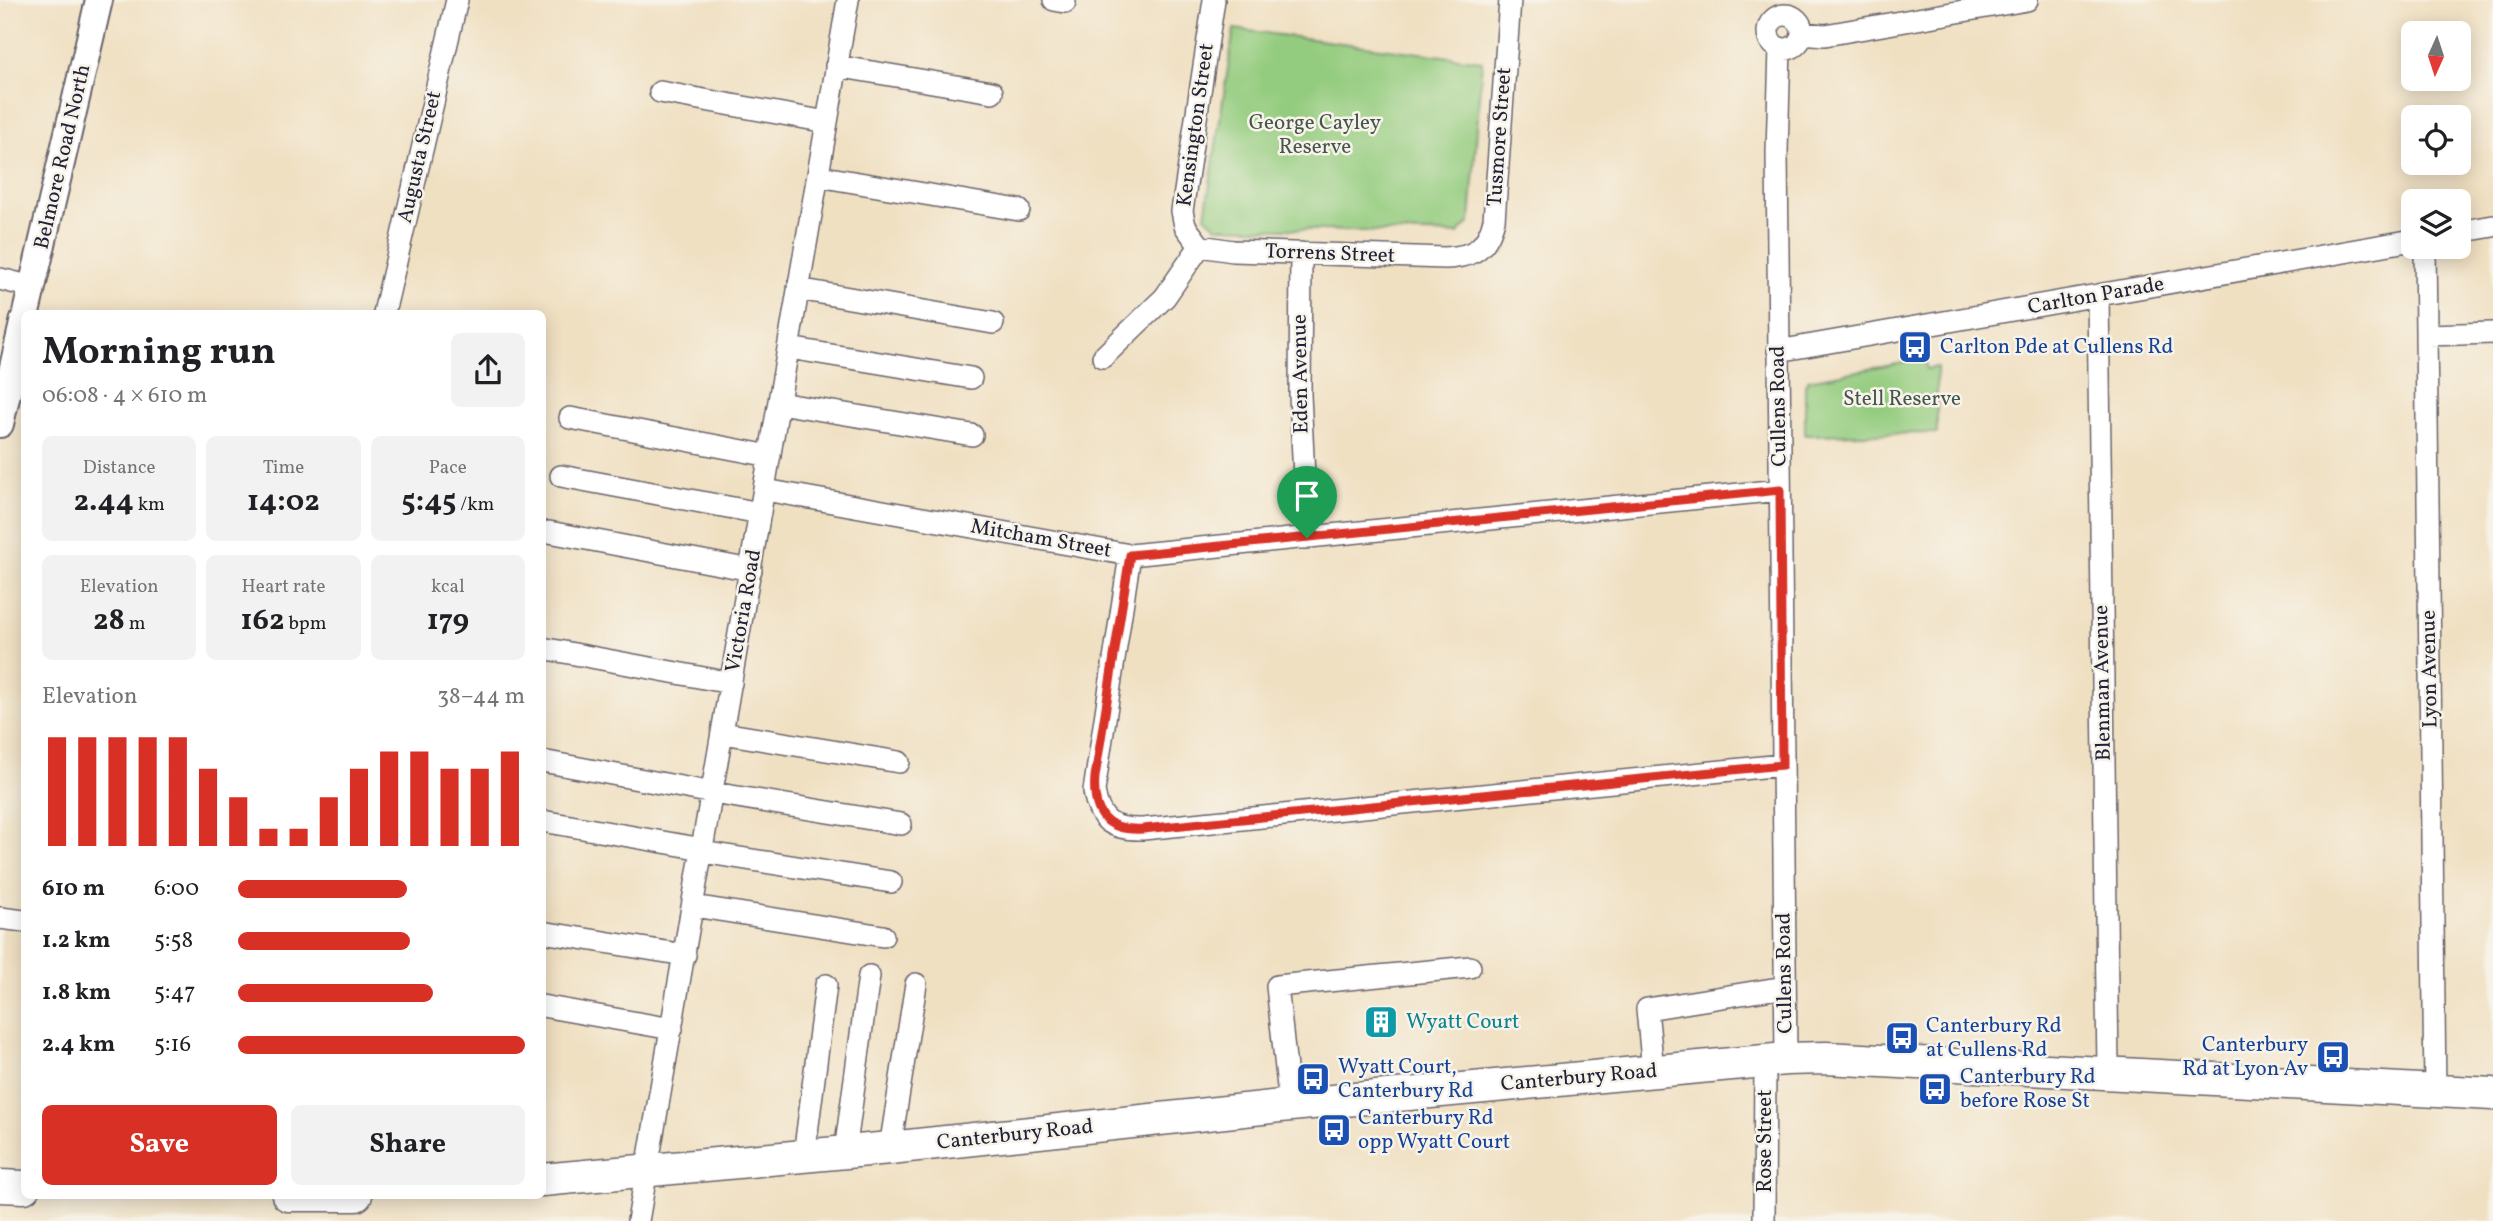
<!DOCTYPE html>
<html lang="en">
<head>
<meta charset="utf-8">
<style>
	body { margin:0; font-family:Vollkorn,serif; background:#f2f2f2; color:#202124; height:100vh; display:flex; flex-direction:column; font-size:26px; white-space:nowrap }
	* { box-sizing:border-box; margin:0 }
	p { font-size:23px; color:#757577 }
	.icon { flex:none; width:38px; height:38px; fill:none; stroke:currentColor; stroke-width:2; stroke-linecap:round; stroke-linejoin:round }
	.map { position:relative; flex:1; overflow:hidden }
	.panel { position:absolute; left:21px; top:310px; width:525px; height:889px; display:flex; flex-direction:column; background:#fff; border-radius:10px; box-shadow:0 4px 18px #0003 }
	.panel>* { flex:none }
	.needle { width:46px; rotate:183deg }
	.buttons { position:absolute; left:2401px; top:21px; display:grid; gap:14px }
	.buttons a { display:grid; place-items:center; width:70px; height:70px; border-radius:10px; background:#fff; box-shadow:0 4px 18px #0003; font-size:35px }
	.pin { position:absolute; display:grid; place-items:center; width:60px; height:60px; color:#fff; margin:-72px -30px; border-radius:50% 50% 50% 0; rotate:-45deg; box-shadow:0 0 7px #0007 }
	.pin .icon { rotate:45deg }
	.round { display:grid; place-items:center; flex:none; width:74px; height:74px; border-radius:10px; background:#f2f2f2 }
	.headline { display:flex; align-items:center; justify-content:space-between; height:119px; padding:0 21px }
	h1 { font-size:38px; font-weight:700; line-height:52px }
	.figures { display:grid; grid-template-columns:repeat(3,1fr); gap:10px; height:119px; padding:7px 21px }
	.figures div { display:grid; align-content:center; border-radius:10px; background:#f2f2f2; text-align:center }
	.figures b { font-size:30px; font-weight:700 }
	.figures small { font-size:19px; font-weight:400 }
	.figures p { font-size:19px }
	.chart { height:196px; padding:14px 21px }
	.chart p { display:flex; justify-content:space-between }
	.chart svg { width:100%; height:126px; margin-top:7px; stroke:#d93025; stroke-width:6 }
	.button { display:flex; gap:14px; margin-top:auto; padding:14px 21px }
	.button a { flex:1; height:80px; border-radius:10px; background:#d93025; color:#fff; font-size:28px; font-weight:700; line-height:80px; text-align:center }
	.button a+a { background:#f2f2f2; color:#202124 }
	ul { padding:0 21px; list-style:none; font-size:23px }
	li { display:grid; grid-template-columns:112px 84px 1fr; align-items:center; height:52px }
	li i { height:18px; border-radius:9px; background:#d93025 }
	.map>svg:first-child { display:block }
	.green { fill:#94cc7f; stroke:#5b775d; stroke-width:2 }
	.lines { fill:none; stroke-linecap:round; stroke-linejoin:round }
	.minor-casing { stroke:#6a646a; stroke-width:24 }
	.major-casing { stroke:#6a646a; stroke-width:30 }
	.highway-casing { stroke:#6a646a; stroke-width:35 }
	.minor { stroke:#fff; stroke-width:21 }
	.major { stroke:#fff; stroke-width:26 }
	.highway { stroke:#fff; stroke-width:32 }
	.route-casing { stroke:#fff; stroke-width:14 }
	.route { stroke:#d93025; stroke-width:9 }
	.labels { text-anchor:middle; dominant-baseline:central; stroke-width:5; stroke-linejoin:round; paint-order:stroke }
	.park-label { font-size:21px; fill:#44554f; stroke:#f7f3e8 }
	.street-label { font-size:21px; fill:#22223b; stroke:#f7f3e8 }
	.transit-label { font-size:21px; fill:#164399; stroke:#f7f3e8; text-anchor:start }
	.culture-label { font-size:21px; fill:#0d838f; stroke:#f7f3e8; text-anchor:start }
</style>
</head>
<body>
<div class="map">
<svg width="2493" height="1221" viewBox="0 0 2493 1221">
	<rect width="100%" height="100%" fill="#f7f3e8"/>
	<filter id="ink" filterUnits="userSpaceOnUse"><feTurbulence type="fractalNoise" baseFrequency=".0143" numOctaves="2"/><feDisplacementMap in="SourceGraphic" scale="14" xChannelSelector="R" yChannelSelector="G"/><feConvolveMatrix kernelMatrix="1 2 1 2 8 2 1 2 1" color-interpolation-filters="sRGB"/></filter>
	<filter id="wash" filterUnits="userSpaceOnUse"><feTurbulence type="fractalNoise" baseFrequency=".00686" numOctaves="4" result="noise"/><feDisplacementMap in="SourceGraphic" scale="28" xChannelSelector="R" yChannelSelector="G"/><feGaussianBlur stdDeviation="1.57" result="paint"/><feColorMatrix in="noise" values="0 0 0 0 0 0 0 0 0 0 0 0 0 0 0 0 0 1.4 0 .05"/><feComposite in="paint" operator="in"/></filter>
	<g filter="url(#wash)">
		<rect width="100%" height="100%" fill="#f0e0c2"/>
		<!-- green -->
		<path class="green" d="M 1234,29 L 1482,61 L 1470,222 L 1458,234 L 1217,227 L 1205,216 Z
			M 1926,359 L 1926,369 L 1937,367 L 1937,433 L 1805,435 L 1805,385 L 1808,380 Z"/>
	</g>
	<g filter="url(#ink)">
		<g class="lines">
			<!-- minor casing -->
			<g class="minor-casing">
				<path id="minor" d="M 1054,0 L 1065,2
					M1768 32a17 17 0 1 1 34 0a17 17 0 1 1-34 0Z
					M 1802,33 L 1825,35 L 2027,0
					M 1780,48 L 1777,152 L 1786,1059
					M 836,66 L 992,92
					M 660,92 L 827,122
					M 818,176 L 1019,210
					M 2459,232 L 2493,226
					M 1200,246 L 1233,251 L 1445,258 C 1474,257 1487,248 1494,220 L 1510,0
					M 1200,246 L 1185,226 L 1182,211 L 1214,0
					M 2425,247 L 2435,1091
					M 1301,253 L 1300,395 L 1307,538
					M 0,279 L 32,287
					M 798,289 L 993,323
					M 2098,295 L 2108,1071
					M 384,313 L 457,0
					M 2427,335 L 2493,333
					M 789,348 L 971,378
					M 1778,351 L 2413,240
					M 1103,357 L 1165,297 L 1200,246
					M 779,403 L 972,435
					M 570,418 L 770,456
					M 561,476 L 760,513
					M 765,490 L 1130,555 L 1780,490
					M 549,532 L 751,570
					M 1130,555 L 1094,791 C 1099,822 1113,830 1143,829 L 1782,765
					M 542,648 L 731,683
					M 723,733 L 899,762
					M 542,761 L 713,793 L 901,824
					M 542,821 L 703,849
					M 702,852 L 891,882
					M 693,906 L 883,936
					M 0,918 L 24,921
					M 542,932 L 685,955
					M 542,1006 L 672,1029
					M 1653,1071 L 1647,1009 L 1785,987
					M 1290,1105 L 1277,986 L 1470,967
					M 890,1148 L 916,984
					M 845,1152 L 869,976
					M 804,1156 L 826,985
					M 638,1221 L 848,0
					M 1764,1221 L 1765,1060"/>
			</g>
			<!-- major casing -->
			<g class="major-casing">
				<path id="major" d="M 26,313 L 99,0
					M 0,424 L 24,319"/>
			</g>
			<!-- highway casing -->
			<g class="highway-casing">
				<path id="highway" d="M 542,1180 L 890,1148 L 1290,1105 L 1786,1059 L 1826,1058 L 2493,1094
					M 0,1186 L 24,1187
					M 288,1195 L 356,1195"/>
			</g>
			<!-- minor -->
			<use href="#minor" class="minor"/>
			<!-- major -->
			<use href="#major" class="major"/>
			<!-- highway -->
			<use href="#highway" class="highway"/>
		</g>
	</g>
	<g class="lines" filter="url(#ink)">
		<!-- route casing -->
		<g class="route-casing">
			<path id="route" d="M 1780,490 L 1782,765 L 1143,829 C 1106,831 1092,814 1095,777 L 1130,555 Z"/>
		</g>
		<!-- route -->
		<use href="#route" class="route"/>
	</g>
	<!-- icons -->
	<defs>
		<g id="bus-square" transform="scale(1.75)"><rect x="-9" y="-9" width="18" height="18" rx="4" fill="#1a4fb4" stroke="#f7f3e8"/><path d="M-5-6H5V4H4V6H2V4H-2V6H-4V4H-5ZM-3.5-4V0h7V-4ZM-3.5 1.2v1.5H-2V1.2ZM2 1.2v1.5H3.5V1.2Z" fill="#fff"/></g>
		<g id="building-square" transform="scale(1.75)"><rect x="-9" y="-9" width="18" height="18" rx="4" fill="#0f9aa8" stroke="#f7f3e8"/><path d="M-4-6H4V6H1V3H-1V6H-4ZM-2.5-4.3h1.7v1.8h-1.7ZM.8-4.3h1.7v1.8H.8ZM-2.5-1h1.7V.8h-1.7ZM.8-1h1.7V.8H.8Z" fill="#fff"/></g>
	</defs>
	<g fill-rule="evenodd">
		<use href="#bus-square" x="1915" y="347"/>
		<use href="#building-square" x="1381" y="1022"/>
		<use href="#bus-square" x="1902" y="1038"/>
		<use href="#bus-square" x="2333" y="1057"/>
		<use href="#bus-square" x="1313" y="1079"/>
		<use href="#bus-square" x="1935" y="1089"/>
		<use href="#bus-square" x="1334" y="1130"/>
	</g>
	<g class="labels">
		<!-- park labels -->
		<g class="park-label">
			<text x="1315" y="123">George Cayley<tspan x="1315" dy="24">Reserve</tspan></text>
			<text x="1902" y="399">Stell Reserve</text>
		</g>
		<!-- street labels -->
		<g class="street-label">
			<text transform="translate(1196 125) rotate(-82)">Kensington Street</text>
			<text transform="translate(1500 137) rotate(-86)">Tusmore Street</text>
			<text transform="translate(63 157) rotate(-77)">Belmore Road North</text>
			<text transform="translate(420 157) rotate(-77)">Augusta Street</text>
			<text transform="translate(1330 254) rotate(2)">Torrens Street</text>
			<text transform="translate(2096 296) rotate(-10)">Carlton Parade</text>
			<text transform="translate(1301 374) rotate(-91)">Eden Avenue</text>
			<text transform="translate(1779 406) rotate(-91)">Cullens Road</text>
			<text transform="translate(1041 539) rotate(10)">Mitcham Street</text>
			<text transform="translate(744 611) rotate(-80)">Victoria Road</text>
			<text transform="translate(2430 669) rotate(-91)">Lyon Avenue</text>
			<text transform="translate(2103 683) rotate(-91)">Blenman Avenue</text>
			<text transform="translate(1785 973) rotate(-91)">Cullens Road</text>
			<text transform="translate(1579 1078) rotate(-5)">Canterbury Road</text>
			<text transform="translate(1015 1135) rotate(-6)">Canterbury Road</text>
			<text transform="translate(1765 1141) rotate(-90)">Rose Street</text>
		</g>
		<!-- transit labels -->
		<g class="transit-label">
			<text x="1940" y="347">Carlton Pde at Cullens Rd</text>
			<text x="1926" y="1026">Canterbury Rd<tspan x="1926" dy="24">at Cullens Rd</tspan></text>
			<text x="2308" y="1045" text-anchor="end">Canterbury<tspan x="2308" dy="24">Rd at Lyon Av</tspan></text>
			<text x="1338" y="1067">Wyatt Court,<tspan x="1338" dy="24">Canterbury Rd</tspan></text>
			<text x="1960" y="1077">Canterbury Rd<tspan x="1960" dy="24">before Rose St</tspan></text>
			<text x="1358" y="1118">Canterbury Rd<tspan x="1358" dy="24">opp Wyatt Court</tspan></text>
		</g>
		<!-- culture labels -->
		<g class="culture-label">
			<text x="1406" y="1022">Wyatt Court</text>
		</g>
	</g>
</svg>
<div class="buttons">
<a><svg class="needle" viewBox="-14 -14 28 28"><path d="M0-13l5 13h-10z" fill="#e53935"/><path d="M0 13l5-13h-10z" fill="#757577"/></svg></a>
<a><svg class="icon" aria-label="locate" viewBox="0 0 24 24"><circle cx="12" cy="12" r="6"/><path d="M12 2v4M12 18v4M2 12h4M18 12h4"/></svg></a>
<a><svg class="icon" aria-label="layers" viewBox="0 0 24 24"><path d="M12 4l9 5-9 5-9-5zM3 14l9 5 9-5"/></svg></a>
</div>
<div class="pin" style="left:1307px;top:538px;background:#1e9e55"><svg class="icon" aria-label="arrive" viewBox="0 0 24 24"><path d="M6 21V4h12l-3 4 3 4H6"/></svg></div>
<section class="panel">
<div class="headline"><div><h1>Morning run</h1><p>06:08 · 4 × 610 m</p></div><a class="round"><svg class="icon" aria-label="share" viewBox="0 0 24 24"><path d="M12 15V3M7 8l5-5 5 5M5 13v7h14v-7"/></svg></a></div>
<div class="figures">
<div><p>Distance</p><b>2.44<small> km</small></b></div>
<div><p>Time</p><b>14:02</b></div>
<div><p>Pace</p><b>5:45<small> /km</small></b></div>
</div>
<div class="figures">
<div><p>Elevation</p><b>28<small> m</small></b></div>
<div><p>Heart rate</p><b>162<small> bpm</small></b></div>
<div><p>kcal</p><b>179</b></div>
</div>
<div class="chart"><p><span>Elevation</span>38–44 m</p>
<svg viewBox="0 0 160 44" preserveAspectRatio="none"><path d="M5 44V6M15 44V6M25 44V6M35 44V6M45 44V6M55 44V17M65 44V27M75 44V38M85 44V38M95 44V27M105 44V17M115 44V11M125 44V11M135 44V17M145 44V17M155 44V11"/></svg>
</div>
<ul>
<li><b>610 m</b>6:00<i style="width:59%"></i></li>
<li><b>1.2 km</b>5:58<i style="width:60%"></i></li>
<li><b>1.8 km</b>5:47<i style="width:68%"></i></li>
<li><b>2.4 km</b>5:16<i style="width:100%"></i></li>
</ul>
<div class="button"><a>Save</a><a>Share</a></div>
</section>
</div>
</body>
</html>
